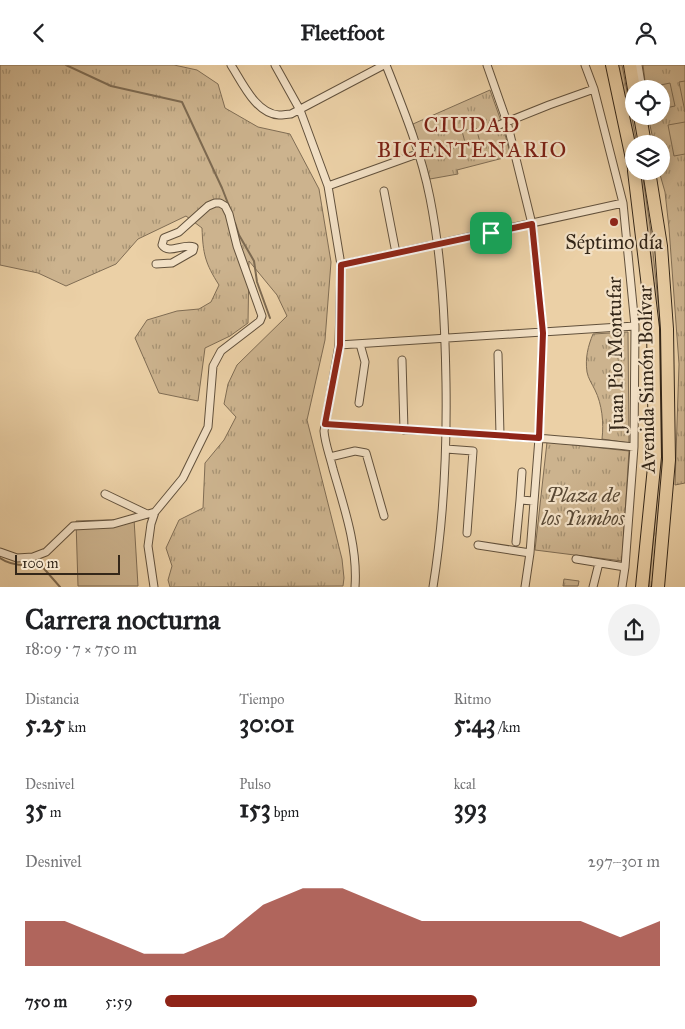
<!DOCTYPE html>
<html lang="es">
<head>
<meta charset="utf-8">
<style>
	body { margin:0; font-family:"IM FELL Great Primer",serif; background:#f2f2f2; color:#202124; height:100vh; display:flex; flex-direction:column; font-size:19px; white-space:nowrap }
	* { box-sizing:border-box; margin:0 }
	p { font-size:16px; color:#757577 }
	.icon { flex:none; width:28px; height:28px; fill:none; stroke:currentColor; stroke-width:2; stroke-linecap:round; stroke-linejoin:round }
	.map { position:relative; height:522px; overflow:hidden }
	.side { display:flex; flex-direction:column; background:#fff; flex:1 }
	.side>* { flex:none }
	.fabs { position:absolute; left:625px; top:15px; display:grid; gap:10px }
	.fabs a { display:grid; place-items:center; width:45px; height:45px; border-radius:50%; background:#fff; box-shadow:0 2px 12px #0003; font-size:25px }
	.scale { position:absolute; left:15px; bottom:12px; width:105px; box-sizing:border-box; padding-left:5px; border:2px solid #342719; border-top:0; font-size:14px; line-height:18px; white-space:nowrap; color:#342719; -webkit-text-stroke:4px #f2e0c5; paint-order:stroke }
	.pin { position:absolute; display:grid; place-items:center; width:42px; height:42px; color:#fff; margin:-21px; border-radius:10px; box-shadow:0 2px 8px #0006 }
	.round { display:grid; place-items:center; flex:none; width:52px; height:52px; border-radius:26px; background:#f2f2f2 }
	.head { display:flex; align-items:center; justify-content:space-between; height:85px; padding:0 25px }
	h1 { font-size:28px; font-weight:800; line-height:38px }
	.metrics { display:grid; grid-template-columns:repeat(3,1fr); gap:8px; height:85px; padding:5px 25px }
	.metrics div { display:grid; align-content:center }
	.metrics b { font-size:25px; font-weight:800 }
	.metrics small { font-size:14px; font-weight:400 }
	.metrics p { font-size:14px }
	.chart { height:140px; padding:10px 25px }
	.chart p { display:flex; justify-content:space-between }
	.chart svg { width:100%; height:90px; margin-top:5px; fill:#8f2418; opacity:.7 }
	ul { padding:0 25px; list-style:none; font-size:16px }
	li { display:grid; grid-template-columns:80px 60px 1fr; align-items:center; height:38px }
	li i { height:12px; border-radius:6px; background:#8f2418 }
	header { display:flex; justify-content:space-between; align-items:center; height:65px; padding:0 25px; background:#fff; font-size:22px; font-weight:800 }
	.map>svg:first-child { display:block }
	.grass { fill:url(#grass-tufts); stroke:#806d54 }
	.pitch { fill:#ccb38e; stroke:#806d54 }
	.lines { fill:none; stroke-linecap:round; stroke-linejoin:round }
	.stream { stroke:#7d6a51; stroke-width:2 }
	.street-casing { stroke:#62513c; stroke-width:9 }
	.highway-casing { stroke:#342719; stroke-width:14 }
	.street { stroke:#f2e0c5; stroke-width:7 }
	.highway { stroke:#ebd0a6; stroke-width:12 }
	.route-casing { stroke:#fff; stroke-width:10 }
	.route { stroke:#8f2418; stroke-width:6 }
	.poi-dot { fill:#8f2418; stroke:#f2e0c5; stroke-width:2 }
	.labels { text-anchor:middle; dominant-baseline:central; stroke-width:4.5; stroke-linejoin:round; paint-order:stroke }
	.poi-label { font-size:20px; fill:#342719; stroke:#f2e0c5 }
	.street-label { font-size:20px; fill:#342719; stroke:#f2e0c5 }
	.park-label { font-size:20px; font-style:italic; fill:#5a4a36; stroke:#f2e0c5 }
	.quarter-label { font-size:22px; letter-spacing:1px; fill:#7a1f14; stroke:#f2e0c5 }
</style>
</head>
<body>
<header><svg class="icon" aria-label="back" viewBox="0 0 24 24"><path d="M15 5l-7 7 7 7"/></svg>Fleetfoot<svg class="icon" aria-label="person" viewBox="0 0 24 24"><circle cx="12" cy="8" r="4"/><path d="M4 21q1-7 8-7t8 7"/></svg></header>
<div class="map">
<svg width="685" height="522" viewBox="0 0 685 522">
	<defs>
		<pattern id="grass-tufts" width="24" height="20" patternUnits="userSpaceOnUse" patternTransform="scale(1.25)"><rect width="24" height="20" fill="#ccb38e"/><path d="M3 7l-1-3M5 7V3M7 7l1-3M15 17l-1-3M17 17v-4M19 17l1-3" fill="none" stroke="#a69273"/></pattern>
	</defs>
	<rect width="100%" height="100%" fill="#ebd0a6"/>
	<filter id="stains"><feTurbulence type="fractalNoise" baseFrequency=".004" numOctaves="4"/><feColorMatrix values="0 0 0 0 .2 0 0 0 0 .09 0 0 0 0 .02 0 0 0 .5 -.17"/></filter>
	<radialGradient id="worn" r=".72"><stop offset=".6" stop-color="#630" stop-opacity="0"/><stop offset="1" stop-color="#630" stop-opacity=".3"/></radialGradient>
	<!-- grass -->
	<path class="grass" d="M 0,0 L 174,0 L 197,5 L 218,19 L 225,43 L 258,62 L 290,69 L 319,124 L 331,197 L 325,275 L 307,355 L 342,494 L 344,513 L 343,521 L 170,522 L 168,515 L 172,501 L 166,483 L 179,455 L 203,443 L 205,398 L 224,375 L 236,352 L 224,339 L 228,319 L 237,300 L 287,251 L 277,230 L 249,196 L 248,258 L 230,271 L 205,283 L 198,336 L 159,328 L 135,273 L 147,255 L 177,246 L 199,244 L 211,237 L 219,220 C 205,198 203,189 202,163 L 186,151 L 138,174 L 116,199 L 66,221 L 38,208 L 0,200 Z
		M 617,0 L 622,0 L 637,79 L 634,79 Z
		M 643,0 L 685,0 L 685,418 L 675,420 L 679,299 L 669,163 L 665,127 L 659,106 L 661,106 L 661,79 L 654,79 L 648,51 L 661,51 L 661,24 L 646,24 Z
		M 490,25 L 501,56 L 495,58 L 498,68 L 504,66 L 511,91 L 457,105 L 458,109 L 430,114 L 413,59 Z
		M 639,106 L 642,106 L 651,168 L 661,265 L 664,389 L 652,522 L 649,521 L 659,412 Z
		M 628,267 L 629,378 L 602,374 C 604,358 602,339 595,325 C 592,319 588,313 587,307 C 585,293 588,281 593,269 Z
		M 547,377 L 629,386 L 622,496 L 535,485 Z
		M 564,514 L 579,516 L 578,521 L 563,521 Z"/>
	<!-- pitch -->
	<path class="pitch" d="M 685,16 L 685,47 L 679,17 Z
		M 670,18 L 675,41 L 661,44 L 661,24 L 657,24 L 656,21 Z
		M 685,57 L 685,89 L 674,91 L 668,60 Z
		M 476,63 L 480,77 L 466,81 L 462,66 Z
		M 134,454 L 138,521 L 78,521 L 76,456 Z"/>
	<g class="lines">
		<!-- stream -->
		<path class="stream" d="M 66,0 L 111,21 L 182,37 L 222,123 L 229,141
			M 235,158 L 239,170 L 254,196 L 257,217 L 270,253
			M 0,493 C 11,501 27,501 40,499 L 60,522"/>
		<!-- street casing -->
		<g class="street-casing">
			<path id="street" d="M 231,0 C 242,17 256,49 279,50 C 283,50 288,49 291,49 L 384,0
				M 275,0 L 300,45 L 328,121 L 341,200 L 339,280 L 324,366 C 325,379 330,391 333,404 C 344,442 358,482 355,522
				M 386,0 C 403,43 421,87 430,133 C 442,194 445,256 446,318 C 447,386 444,454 433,522
				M 487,0 L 507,57 L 532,159 L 543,268 L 539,373 L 530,488 L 525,522
				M 585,0 L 594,24 L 623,138 L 635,261 L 634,382 L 625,502 L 622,522
				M 638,0 L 642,24
				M 499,60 L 549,40 L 594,24
				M 328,121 L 431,84
				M 384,126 L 396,188
				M 341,200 L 623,138
				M 339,280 L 635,261
				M 498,289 L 500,370
				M 402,295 L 404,365
				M 359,338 L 365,297 L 360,279
				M 325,359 C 428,367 531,370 634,382
				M 446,384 L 473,386 L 467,468
				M 330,392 L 355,386 L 366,388 L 384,451
				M 105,429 L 147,449
				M 520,435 L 522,407
				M 516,477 L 520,435 L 534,436
				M 478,480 L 530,488
				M 0,487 L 17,493 L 33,492 L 46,487 L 73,461 L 113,459 L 155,447
				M 576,494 L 625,502
				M 154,522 L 148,481 L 151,459 L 155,447 L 183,413 L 208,362 L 213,301 L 221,286 L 260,256 L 262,251 L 237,181 L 229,149 L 225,141 L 220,138 L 215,138 L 208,141 L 179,167 L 164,173 L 162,180 C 169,190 183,178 194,182 L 193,186 L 172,198 L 156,199
				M 593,522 L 599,498"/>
		</g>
		<!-- highway casing -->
		<g class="highway-casing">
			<path id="highway" d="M 612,0 L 634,103
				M 630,0 L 634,24
				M 640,51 L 645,79
				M 634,106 L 653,263 L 655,392 L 642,522
				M 649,106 L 661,181 L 667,264 L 669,395 L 658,522"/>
		</g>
		<!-- street -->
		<use href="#street" class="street"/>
		<!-- highway -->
		<use href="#highway" class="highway"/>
	</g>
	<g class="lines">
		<!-- route casing -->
		<g class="route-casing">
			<path id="route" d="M 532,159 L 543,268 L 539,373 L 325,359 L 340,280 L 341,200 Z"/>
		</g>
		<!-- route -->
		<use href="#route" class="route"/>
	</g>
	<!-- markers -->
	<circle class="poi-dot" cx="614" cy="157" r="5"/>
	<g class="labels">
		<!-- poi labels -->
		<g class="poi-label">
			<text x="614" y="177">Séptimo día</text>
		</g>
		<!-- street labels -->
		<g class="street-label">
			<text transform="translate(615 289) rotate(-91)">Juan Pio Montufar</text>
			<text transform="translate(646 314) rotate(-91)">Avenida Simón Bolívar</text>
		</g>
		<!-- park labels -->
		<g class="park-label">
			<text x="583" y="430">Plaza de<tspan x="583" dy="23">los Yumbos</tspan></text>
		</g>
		<!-- quarter labels -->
		<g class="quarter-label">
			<text x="472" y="59">CIUDAD<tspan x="472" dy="25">BICENTENARIO</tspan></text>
		</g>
	</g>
	<rect width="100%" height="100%" filter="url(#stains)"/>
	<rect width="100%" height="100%" fill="url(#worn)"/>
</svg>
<div class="fabs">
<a><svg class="icon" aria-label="locate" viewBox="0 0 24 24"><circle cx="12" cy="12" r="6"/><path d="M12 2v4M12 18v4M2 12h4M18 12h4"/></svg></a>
<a><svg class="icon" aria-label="layers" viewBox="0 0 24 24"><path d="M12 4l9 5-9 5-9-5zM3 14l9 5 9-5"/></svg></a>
</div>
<div class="scale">100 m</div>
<div class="pin" style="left:491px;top:168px;background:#1e9e55"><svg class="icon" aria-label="arrive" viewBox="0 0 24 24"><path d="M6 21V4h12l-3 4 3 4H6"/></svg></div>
</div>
<section class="side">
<div class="head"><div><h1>Carrera nocturna</h1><p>18:09 · 7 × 750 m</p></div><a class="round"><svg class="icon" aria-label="share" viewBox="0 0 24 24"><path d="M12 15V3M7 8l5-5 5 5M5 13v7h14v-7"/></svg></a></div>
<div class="metrics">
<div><p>Distancia</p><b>5.25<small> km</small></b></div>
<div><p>Tiempo</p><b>30:01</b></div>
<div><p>Ritmo</p><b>5:43<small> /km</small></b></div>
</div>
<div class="metrics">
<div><p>Desnivel</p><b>35<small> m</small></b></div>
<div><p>Pulso</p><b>153<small> bpm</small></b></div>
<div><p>kcal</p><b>393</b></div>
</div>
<div class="chart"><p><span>Desnivel</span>297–301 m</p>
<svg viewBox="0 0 160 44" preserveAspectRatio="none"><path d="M0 44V22L10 22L20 30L30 38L40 38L50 30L60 14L70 6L80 6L90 14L100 22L110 22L120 22L130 22L140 22L150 30L160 22V44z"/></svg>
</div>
<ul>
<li><b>750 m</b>5:59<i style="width:63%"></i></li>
</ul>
</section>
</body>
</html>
